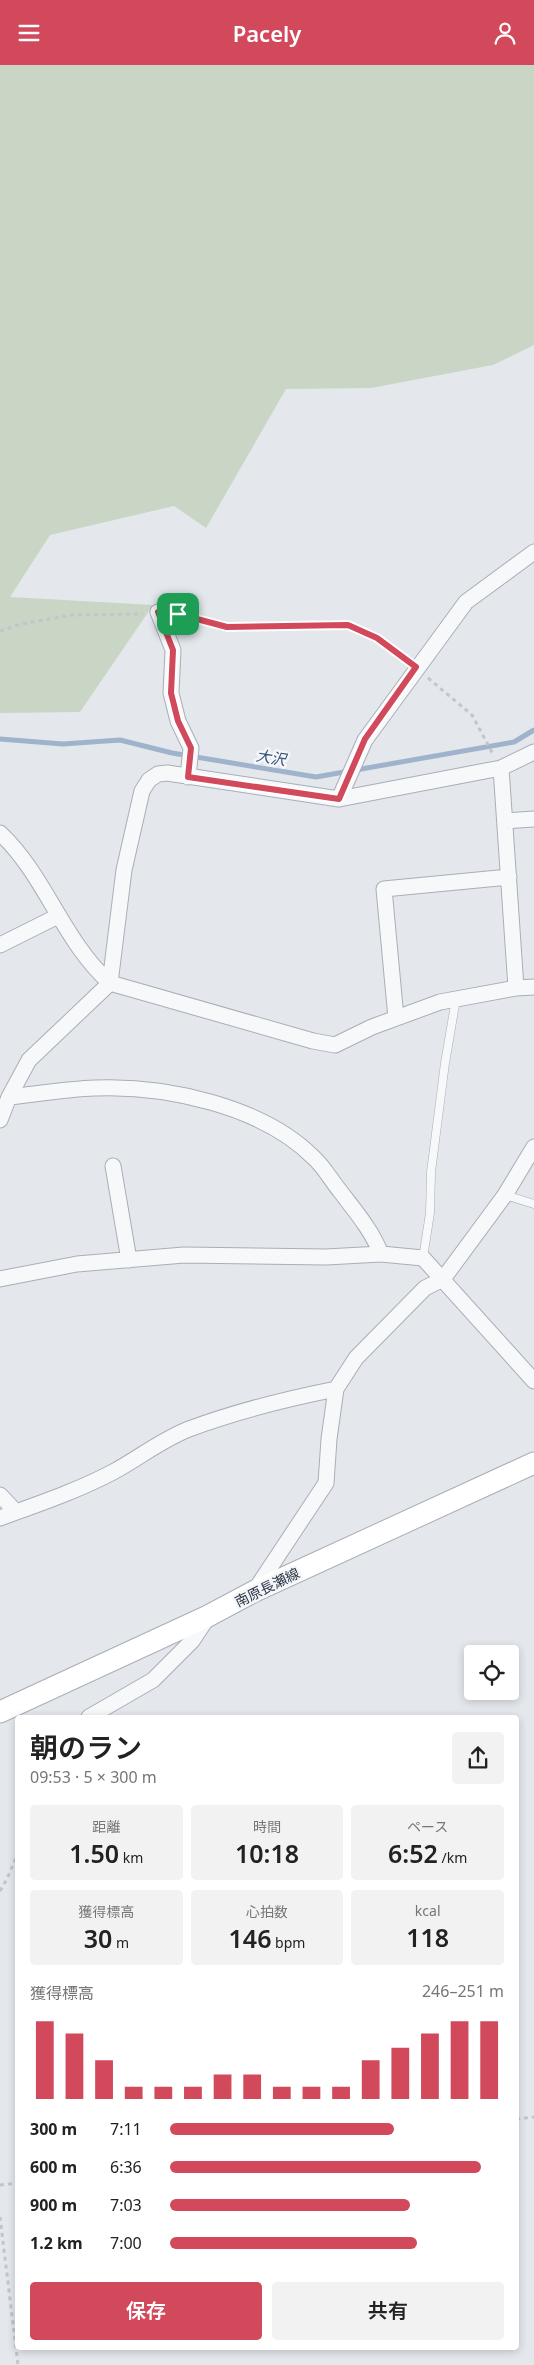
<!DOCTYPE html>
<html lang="ja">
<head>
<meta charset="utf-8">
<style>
	body { margin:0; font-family:"Noto Sans","Noto Sans JP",sans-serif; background:#f2f2f2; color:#222; height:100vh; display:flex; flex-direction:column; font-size:19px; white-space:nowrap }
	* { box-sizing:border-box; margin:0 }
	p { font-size:16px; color:#767676 }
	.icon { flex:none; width:28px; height:28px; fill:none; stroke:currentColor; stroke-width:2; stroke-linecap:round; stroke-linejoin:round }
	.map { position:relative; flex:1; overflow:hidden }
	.panel { position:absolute; left:15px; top:1650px; width:504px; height:635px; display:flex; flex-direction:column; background:#fff; border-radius:5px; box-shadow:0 2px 8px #0003 }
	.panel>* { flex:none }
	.buttons { position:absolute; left:464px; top:1580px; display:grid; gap:10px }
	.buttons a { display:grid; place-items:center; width:55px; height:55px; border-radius:5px; background:#fff; box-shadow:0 2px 8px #0003; font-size:25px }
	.pin { position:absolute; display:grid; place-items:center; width:42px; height:42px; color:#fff; margin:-21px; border-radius:10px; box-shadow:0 2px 8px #0006 }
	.round { display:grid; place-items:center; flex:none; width:52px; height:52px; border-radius:5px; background:#f2f2f2 }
	.summary { display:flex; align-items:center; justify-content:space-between; height:85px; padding:0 15px }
	h1 { font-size:28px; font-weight:600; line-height:38px }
	.metrics { display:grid; grid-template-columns:repeat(3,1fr); gap:8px; height:85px; padding:5px 15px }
	.metrics div { display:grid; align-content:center; border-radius:5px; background:#f2f2f2; text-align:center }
	.metrics b { font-size:25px; font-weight:600 }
	.metrics small { font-size:14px; font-weight:400 }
	.metrics p { font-size:14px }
	.chart { height:140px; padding:10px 15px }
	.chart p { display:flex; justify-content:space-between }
	.chart svg { width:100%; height:90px; margin-top:5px; stroke:#d1495b; stroke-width:6 }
	.primary-button { display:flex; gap:10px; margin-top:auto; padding:10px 15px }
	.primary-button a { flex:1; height:58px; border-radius:5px; background:#d1495b; color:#fff; font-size:20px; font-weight:600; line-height:58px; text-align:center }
	.primary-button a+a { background:#f2f2f2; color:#222 }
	ul { padding:0 15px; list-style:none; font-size:16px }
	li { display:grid; grid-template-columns:80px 60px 1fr; align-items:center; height:38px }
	li i { height:12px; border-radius:6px; background:#d1495b }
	header { display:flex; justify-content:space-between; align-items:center; height:65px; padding:0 15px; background:#d1495b; color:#fff; font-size:22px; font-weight:600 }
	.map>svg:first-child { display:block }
	.green { fill:#c9d6c5 }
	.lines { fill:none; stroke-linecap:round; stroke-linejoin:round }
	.stream { stroke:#9fb4cc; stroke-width:5 }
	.lane-casing { stroke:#a9aeb7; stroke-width:9 }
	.street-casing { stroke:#a9aeb7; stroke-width:17 }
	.secondary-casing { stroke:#a9aeb7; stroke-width:23 }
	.path { stroke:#c2c5cb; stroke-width:3; stroke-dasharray:4 4; stroke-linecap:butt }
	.lane { stroke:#f7f8fa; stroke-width:8 }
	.street { stroke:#f7f8fa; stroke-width:15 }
	.secondary { stroke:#fff; stroke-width:21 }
	.route-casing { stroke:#fff; stroke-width:10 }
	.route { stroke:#d1495b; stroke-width:6 }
	.labels { text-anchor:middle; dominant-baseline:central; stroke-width:5; stroke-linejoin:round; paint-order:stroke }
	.street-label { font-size:14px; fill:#2b3445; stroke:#f4f6f9 }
	.water-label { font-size:15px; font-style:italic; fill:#34527a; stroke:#f4f6f9 }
</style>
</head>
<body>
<header><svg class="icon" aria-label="menu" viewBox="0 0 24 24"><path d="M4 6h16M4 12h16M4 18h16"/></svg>Pacely<svg class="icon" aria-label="person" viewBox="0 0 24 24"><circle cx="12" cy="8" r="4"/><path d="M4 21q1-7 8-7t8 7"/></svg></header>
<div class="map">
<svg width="534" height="2300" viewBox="0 0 534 2300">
	<rect width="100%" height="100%" fill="#e4e7ec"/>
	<!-- green -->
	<path class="green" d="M 0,0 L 534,0 L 534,280 L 493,300 L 371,323 L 286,324 L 206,463 L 174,441 L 50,470 L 10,532 L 153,540 L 80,647 L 0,648 Z"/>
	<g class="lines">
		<!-- stream -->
		<path class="stream" d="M 0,674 L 63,679 L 120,675 L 172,688 L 316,712 L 514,677 L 534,665"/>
		<!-- lane casing -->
		<g class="lane-casing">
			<path id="lane" d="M 158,547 L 178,549 L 227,562 L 348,560 L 377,573 L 416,602
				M 505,1130 L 534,1139
				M 423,1193 L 430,1148 L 431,1107 L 445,998 L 456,934"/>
		</g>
		<!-- street casing -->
		<g class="street-casing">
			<path id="street" d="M 158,547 L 173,585 L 171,628 L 178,656 L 191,683 L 188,712
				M 501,703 L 516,923
				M 339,734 L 365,675 L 466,537 L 534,487
				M 505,756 L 534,754
				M 0,768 C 45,810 63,876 110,918 L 313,976 L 335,980 L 372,962 L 440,937 L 516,923 L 534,922
				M 0,880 L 58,851
				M 396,953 L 384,824 L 509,812
				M 9,1032 C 37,1029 67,1024 95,1023 C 165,1020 263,1041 314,1093 C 324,1102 331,1115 340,1126 C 355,1146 371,1164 381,1189
				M 0,1055 L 9,1032 L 29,995 L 110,918 L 124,805 L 142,726 L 149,715 L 158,709 L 167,708 L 339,734 L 501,703 L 534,687
				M 113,1101 L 129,1195
				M 0,1214 L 77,1199 L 184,1190 L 326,1192 L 381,1189 L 423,1193 L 534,1316
				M 0,1430 L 16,1447
				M 0,1453 C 38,1439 77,1426 113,1407 C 139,1393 161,1375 189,1364 C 237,1346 286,1334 336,1324
				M 255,1525 L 326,1418 L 329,1374 L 336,1324 L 356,1293 L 425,1223 L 443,1214 L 505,1130 L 534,1082
				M 89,1652 L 153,1615 L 192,1576 L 208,1552"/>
		</g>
		<!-- secondary casing -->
		<g class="secondary-casing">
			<path id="secondary" d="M 0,1647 L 208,1551 L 255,1526 L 534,1398"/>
		</g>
		<!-- path -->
		<path class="path" d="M 0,566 L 21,559 L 72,550 L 143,549
			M 428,613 L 472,650 L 494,691
			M 0,1826 L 7,1814 L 18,1788
			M 516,2054 L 534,2052
			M 0,2120 L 18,2118
			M 0,2152 L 18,2300"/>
		<!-- lane -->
		<use href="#lane" class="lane"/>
		<!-- street -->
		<use href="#street" class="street"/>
		<!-- secondary -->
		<use href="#secondary" class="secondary"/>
	</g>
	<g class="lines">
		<!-- route casing -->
		<g class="route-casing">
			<path id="route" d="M 158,547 L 178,549 L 227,562 L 348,560 L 377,573 L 416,602 L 365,674 L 339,734 L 188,712 L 191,683 L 178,656 L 171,628 L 173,585 Z"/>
		</g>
		<!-- route -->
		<use href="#route" class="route"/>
	</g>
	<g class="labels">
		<!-- street labels -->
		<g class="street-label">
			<text transform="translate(267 1522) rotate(-26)">南原長瀬線</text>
		</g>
		<!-- water labels -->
		<g class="water-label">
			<text transform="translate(271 692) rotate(9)">大沢</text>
		</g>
	</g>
</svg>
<div class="buttons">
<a><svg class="icon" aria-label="locate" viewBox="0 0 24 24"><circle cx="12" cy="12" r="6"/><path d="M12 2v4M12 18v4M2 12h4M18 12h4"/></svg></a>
</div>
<div class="pin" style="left:178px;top:549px;background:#1e9e55"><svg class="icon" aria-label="arrive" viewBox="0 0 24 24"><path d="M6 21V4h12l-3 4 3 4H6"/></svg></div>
<section class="panel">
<div class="summary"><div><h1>朝のラン</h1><p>09:53 · 5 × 300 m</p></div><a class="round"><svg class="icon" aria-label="share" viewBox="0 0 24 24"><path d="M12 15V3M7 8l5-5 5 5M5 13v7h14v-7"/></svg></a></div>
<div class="metrics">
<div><p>距離</p><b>1.50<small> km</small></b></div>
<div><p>時間</p><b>10:18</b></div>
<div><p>ペース</p><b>6:52<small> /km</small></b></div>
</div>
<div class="metrics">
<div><p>獲得標高</p><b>30<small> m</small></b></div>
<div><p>心拍数</p><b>146<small> bpm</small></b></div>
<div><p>kcal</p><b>118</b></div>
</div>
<div class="chart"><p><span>獲得標高</span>246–251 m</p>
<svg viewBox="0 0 160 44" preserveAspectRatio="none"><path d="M5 44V6M15 44V12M25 44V25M35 44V38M45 44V38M55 44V38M65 44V32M75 44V32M85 44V38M95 44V38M105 44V38M115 44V25M125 44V19M135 44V12M145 44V6M155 44V6"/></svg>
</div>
<ul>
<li><b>300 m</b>7:11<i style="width:67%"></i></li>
<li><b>600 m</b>6:36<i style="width:93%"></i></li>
<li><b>900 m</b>7:03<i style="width:72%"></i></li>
<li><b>1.2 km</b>7:00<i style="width:74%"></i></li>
</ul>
<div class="primary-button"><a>保存</a><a>共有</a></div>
</section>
</div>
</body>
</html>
